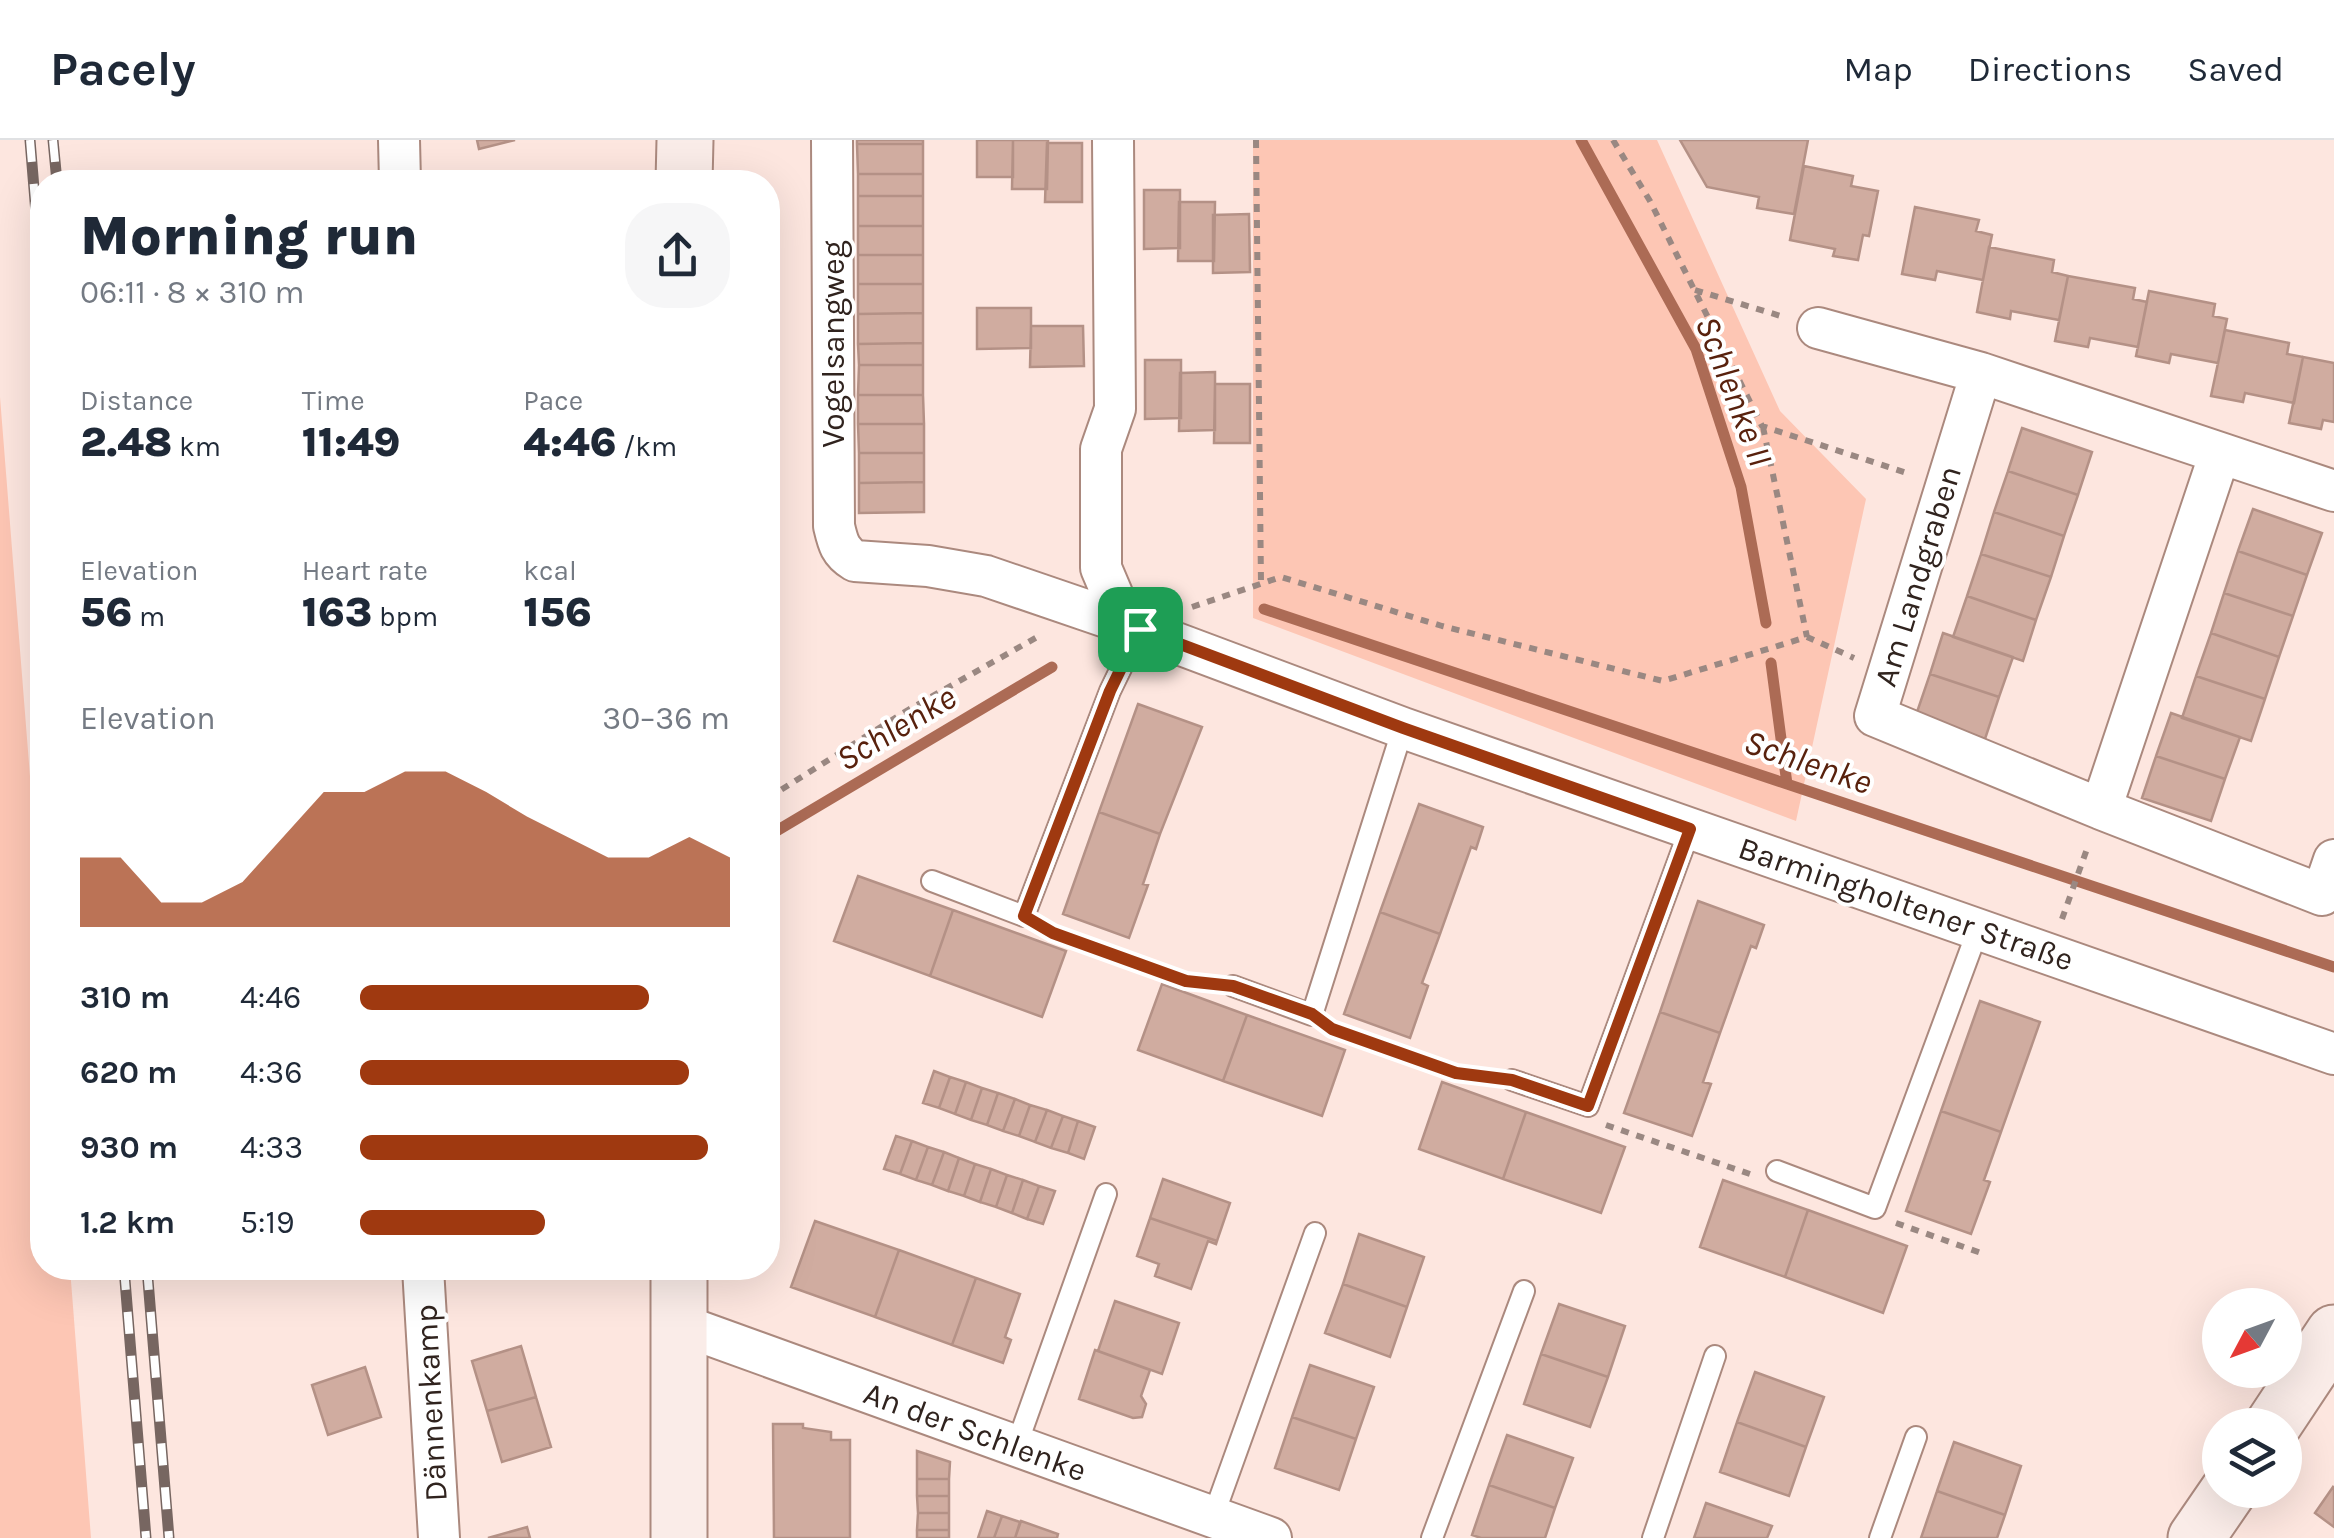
<!DOCTYPE html>
<html lang="en">
<head>
<meta charset="utf-8">
<style>
	body { margin:0; font-family:Karla,sans-serif; background:#f6f6f7; color:#1f2937; height:100vh; display:flex; flex-direction:column; font-size:38px; white-space:nowrap }
	* { box-sizing:border-box; margin:0 }
	p { font-size:32px; color:#747a83 }
	.icon { flex:none; width:55px; height:55px; fill:none; stroke:currentColor; stroke-width:2; stroke-linecap:round; stroke-linejoin:round }
	.map { position:relative; flex:1; overflow:hidden }
	.drawer { position:absolute; left:30px; top:30px; width:750px; height:1110px; display:flex; flex-direction:column; background:#fff; border-radius:40px; box-shadow:0 10px 40px #0002 }
	.drawer>* { flex:none }
	.needle { width:65px; rotate:229deg }
	.tools { position:absolute; left:2202px; top:1148px; display:grid; gap:20px }
	.tools a { display:grid; place-items:center; width:100px; height:100px; border-radius:50%; background:#fff; box-shadow:0 10px 40px #0002; font-size:50px }
	.pin { position:absolute; display:grid; place-items:center; width:85px; height:85px; color:#fff; margin:-42px; border-radius:20px; box-shadow:0 5px 15px #0006 }
	.round { display:grid; place-items:center; flex:none; width:105px; height:105px; border-radius:40px; background:#f6f6f7 }
	.overview { display:flex; align-items:center; justify-content:space-between; height:170px; padding:0 50px }
	h1 { font-size:55px; font-weight:800; line-height:75px }
	.figures { display:grid; grid-template-columns:repeat(3,1fr); gap:15px; height:170px; padding:10px 50px }
	.figures div { display:grid; align-content:center }
	.figures b { font-size:42px; font-weight:800 }
	.figures small { font-size:28px; font-weight:400 }
	.figures p { font-size:28px }
	.chart { height:280px; padding:20px 50px }
	.chart p { display:flex; justify-content:space-between }
	.chart svg { width:100%; height:180px; margin-top:10px; fill:#9f3910; opacity:.7 }
	ul { padding:0 50px; list-style:none; font-size:32px }
	li { display:grid; grid-template-columns:160px 120px 1fr; align-items:center; height:75px }
	li i { height:25px; border-radius:12px; background:#9f3910 }
	header { display:flex; align-items:center; gap:60px; box-sizing:border-box; height:140px; padding:0 50px; background:#fff; border-bottom:2px solid #e0e1e3 }
	header strong { font-size:48px }
	nav { display:flex; gap:55px; margin-inline-start:auto; font-size:35px }
	.map>svg:first-child { display:block }
	.green { fill:#fdc6b4 }
	.lines { fill:none; stroke-linecap:round; stroke-linejoin:round }
	.stream { stroke:#ac6b55; stroke-width:11 }
	.building { fill:#d0aca0; stroke:#b49186; stroke-width:2.5 }
	.lane-casing { stroke:#ab897e; stroke-width:24 }
	.street-casing { stroke:#ab897e; stroke-width:44 }
	.secondary-casing { stroke:#ab897e; stroke-width:59 }
	.path { stroke:#9a8882; stroke-width:6; stroke-dasharray:8 8; stroke-linecap:butt }
	.lane { stroke:#fff; stroke-width:20 }
	.street { stroke:#fff; stroke-width:40 }
	.secondary { stroke:#faece8; stroke-width:55 }
	.rail-casing { stroke:#776661; stroke-width:11 }
	.rail { stroke:#fff; stroke-width:8; stroke-dasharray:22; stroke-linecap:butt }
	.route-casing { stroke:#fff; stroke-width:20 }
	.route { stroke:#9f3910; stroke-width:12 }
	.labels { text-anchor:middle; dominant-baseline:central; stroke-width:8; stroke-linejoin:round; paint-order:stroke }
	.street-label { font-size:32px; fill:#30231e; stroke:#fff }
	.water-label { font-size:35px; font-style:italic; fill:#58210d; stroke:#fff }
</style>
</head>
<body>
<header>
<strong>Pacely</strong>
<nav><a>Map</a><a>Directions</a><a>Saved</a></nav>
</header>
<div class="map">
<svg width="2334" height="1398" viewBox="0 0 2334 1398">
	<rect width="100%" height="100%" fill="#fde6df"/>
	<!-- green -->
	<path class="green" d="M 1253,0 L 1657,0 L 1780,271 L 1866,359 L 1796,681 L 1253,478 Z
		M 0,257 L 42,788 L 42,1128 L 70,1128 L 91,1398 L 0,1398 Z"/>
	<g class="lines">
		<!-- stream -->
		<path class="stream" d="M 1581,0 L 1696,209 L 1741,347 L 1766,483
			M 1264,469 L 2334,827
			M 1771,523 L 1787,644
			M 768,696 L 1052,527"/>
	</g>
	<!-- building -->
	<path class="building" d="M 477,0 L 515,0 L 479,9 Z
		M 857,0 L 923,0 L 923,4 L 857,4 Z
		M 977,0 L 1013,0 L 1013,37 L 977,37 Z
		M 1013,0 L 1048,0 L 1047,49 L 1012,49 Z
		M 1680,0 L 1808,0 L 1794,74 L 1757,68 L 1759,57 L 1707,47 Z
		M 1047,3 L 1082,3 L 1082,62 L 1045,62 Z
		M 857,4 L 923,4 L 923,34 L 858,34 Z
		M 1804,26 L 1853,36 L 1851,46 L 1878,51 L 1869,96 L 1863,95 L 1858,120 L 1833,116 L 1835,109 L 1790,100 Z
		M 858,34 L 923,34 L 923,56 L 858,56 Z
		M 1144,50 L 1180,50 L 1180,108 L 1144,109 Z
		M 858,56 L 923,56 L 923,86 L 858,86 Z
		M 1179,62 L 1215,62 L 1214,121 L 1178,121 Z
		M 1915,67 L 1979,80 L 1976,91 L 1992,95 L 1983,140 L 1937,131 L 1935,140 L 1902,134 Z
		M 1249,74 L 1250,132 L 1213,133 L 1213,75 Z
		M 858,86 L 923,86 L 923,115 L 858,115 Z
		M 1989,107 L 2054,120 L 2052,132 L 2068,136 L 2059,180 L 2011,171 L 2010,179 L 1977,172 Z
		M 858,115 L 923,115 L 923,144 L 858,144 Z
		M 2068,136 L 2135,148 L 2133,159 L 2147,162 L 2138,207 L 2090,198 L 2088,207 L 2055,201 Z
		M 858,144 L 923,144 L 923,173 L 858,174 Z
		M 2149,151 L 2215,164 L 2213,176 L 2227,179 L 2218,223 L 2171,214 L 2169,223 L 2136,216 Z
		M 977,168 L 1031,168 L 1031,208 L 977,209 Z
		M 923,173 L 923,203 L 858,204 L 858,174 Z
		M 1031,186 L 1083,186 L 1084,226 L 1030,227 Z
		M 2225,190 L 2289,203 L 2287,214 L 2303,217 L 2294,263 L 2245,253 L 2243,262 L 2211,256 Z
		M 923,203 L 923,225 L 859,225 L 858,204 Z
		M 2303,217 L 2334,223 L 2334,282 L 2323,280 L 2321,289 L 2289,283 Z
		M 1145,220 L 1181,220 L 1181,278 L 1145,279 Z
		M 859,225 L 923,225 L 923,255 L 858,255 Z
		M 1215,232 L 1215,290 L 1179,291 L 1180,233 Z
		M 1215,244 L 1250,244 L 1250,303 L 1214,303 Z
		M 858,255 L 923,255 L 924,284 L 858,284 Z
		M 858,284 L 924,284 L 924,313 L 859,313 Z
		M 2022,288 L 2092,312 L 2078,355 L 2008,331 Z
		M 859,313 L 924,313 L 924,342 L 859,343 Z
		M 2008,331 L 2078,355 L 2064,396 L 1994,372 Z
		M 924,342 L 924,372 L 859,373 L 859,343 Z
		M 2253,369 L 2322,393 L 2307,435 L 2238,411 Z
		M 1994,372 L 2064,396 L 2051,437 L 1981,414 Z
		M 2238,411 L 2307,435 L 2293,476 L 2224,453 Z
		M 1981,414 L 2051,437 L 2036,480 L 1967,456 Z
		M 2224,453 L 2293,476 L 2279,517 L 2211,493 Z
		M 1967,456 L 2036,480 L 2023,521 L 1953,497 Z
		M 1943,493 L 2013,517 L 1999,557 L 1930,534 Z
		M 2211,493 L 2279,517 L 2265,559 L 2196,536 Z
		M 1930,534 L 1999,557 L 1985,599 L 1916,575 Z
		M 2196,536 L 2265,559 L 2251,601 L 2182,578 Z
		M 1138,564 L 1202,587 L 1160,694 L 1099,672 Z
		M 2171,573 L 2240,597 L 2225,639 L 2156,616 Z
		M 2156,616 L 2225,639 L 2211,681 L 2142,658 Z
		M 1419,664 L 1483,687 L 1476,709 L 1471,707 L 1440,794 L 1380,772 Z
		M 1099,672 L 1160,694 L 1143,744 L 1148,745 L 1129,798 L 1063,774 Z
		M 858,736 L 953,770 L 930,836 L 834,801 Z
		M 1698,761 L 1764,785 L 1756,808 L 1751,806 L 1720,893 L 1660,872 Z
		M 953,770 L 1066,811 L 1042,877 L 930,836 Z
		M 1380,772 L 1440,794 L 1422,843 L 1428,846 L 1410,898 L 1344,874 Z
		M 1162,844 L 1247,875 L 1223,941 L 1138,910 Z
		M 1980,861 L 2040,882 L 2001,992 L 1941,971 Z
		M 1660,872 L 1720,893 L 1703,942 L 1711,944 L 1692,996 L 1624,973 Z
		M 1247,875 L 1345,910 L 1322,976 L 1223,941 Z
		M 934,931 L 950,937 L 939,968 L 923,963 Z
		M 950,937 L 966,942 L 955,974 L 939,968 Z
		M 966,942 L 982,948 L 971,980 L 955,974 Z
		M 1442,942 L 1526,972 L 1503,1039 L 1419,1009 Z
		M 982,948 L 998,953 L 987,985 L 971,980 Z
		M 998,953 L 1015,959 L 1003,991 L 987,985 Z
		M 1015,959 L 1030,965 L 1019,996 L 1003,991 Z
		M 1030,965 L 1047,970 L 1035,1002 L 1019,996 Z
		M 1047,970 L 1063,976 L 1051,1008 L 1035,1002 Z
		M 1941,971 L 2001,992 L 1984,1040 L 1990,1042 L 1971,1094 L 1906,1071 Z
		M 1526,972 L 1625,1007 L 1601,1073 L 1503,1039 Z
		M 1063,976 L 1078,981 L 1068,1013 L 1051,1008 Z
		M 1078,981 L 1095,987 L 1084,1019 L 1068,1013 Z
		M 896,996 L 912,1001 L 900,1034 L 884,1029 Z
		M 912,1001 L 928,1007 L 916,1040 L 900,1034 Z
		M 928,1007 L 944,1012 L 932,1045 L 916,1040 Z
		M 944,1012 L 959,1018 L 948,1051 L 932,1045 Z
		M 959,1018 L 975,1024 L 964,1056 L 948,1051 Z
		M 975,1024 L 991,1029 L 980,1062 L 964,1056 Z
		M 991,1029 L 1007,1035 L 996,1067 L 980,1062 Z
		M 1007,1035 L 1023,1040 L 1012,1073 L 996,1067 Z
		M 1163,1039 L 1230,1063 L 1217,1101 L 1150,1078 Z
		M 1023,1040 L 1039,1046 L 1027,1079 L 1012,1073 Z
		M 1723,1040 L 1808,1070 L 1785,1137 L 1700,1107 Z
		M 1039,1046 L 1055,1051 L 1043,1084 L 1027,1079 Z
		M 1808,1070 L 1907,1106 L 1883,1173 L 1785,1137 Z
		M 1150,1078 L 1217,1101 L 1216,1104 L 1208,1101 L 1191,1149 L 1155,1136 L 1159,1124 L 1137,1116 Z
		M 815,1081 L 899,1110 L 875,1177 L 791,1147 Z
		M 1359,1094 L 1424,1117 L 1407,1167 L 1343,1144 Z
		M 899,1110 L 976,1138 L 952,1205 L 875,1177 Z
		M 976,1138 L 1020,1154 L 1005,1197 L 1011,1200 L 1003,1223 L 952,1205 Z
		M 1343,1144 L 1407,1167 L 1390,1217 L 1325,1193 Z
		M 1115,1161 L 1179,1183 L 1162,1234 L 1098,1211 Z
		M 1559,1164 L 1625,1186 L 1608,1237 L 1541,1214 Z
		M 521,1206 L 536,1257 L 487,1271 L 472,1221 Z
		M 1095,1210 L 1150,1230 L 1141,1256 L 1146,1264 L 1142,1277 L 1133,1278 L 1079,1259 Z
		M 1541,1214 L 1608,1237 L 1590,1287 L 1524,1264 Z
		M 1310,1225 L 1374,1247 L 1356,1299 L 1292,1277 Z
		M 365,1227 L 381,1277 L 328,1295 L 312,1245 Z
		M 1755,1232 L 1824,1257 L 1806,1307 L 1737,1282 Z
		M 536,1257 L 551,1307 L 502,1322 L 487,1271 Z
		M 1292,1277 L 1356,1299 L 1339,1350 L 1275,1328 Z
		M 1737,1282 L 1806,1307 L 1789,1356 L 1720,1332 Z
		M 773,1284 L 803,1284 L 803,1288 L 831,1292 L 831,1300 L 850,1300 L 850,1398 L 774,1398 Z
		M 1507,1295 L 1573,1318 L 1555,1368 L 1489,1345 Z
		M 1954,1302 L 2021,1326 L 2005,1375 L 1937,1351 Z
		M 917,1311 L 950,1322 L 949,1339 L 917,1339 Z
		M 917,1339 L 949,1339 L 949,1356 L 917,1356 Z
		M 1489,1345 L 1555,1368 L 1545,1398 L 1481,1398 L 1472,1395 Z
		M 2333,1347 L 2334,1348 L 2334,1387 L 2315,1373 Z
		M 1937,1351 L 2005,1375 L 1997,1398 L 1921,1398 Z
		M 917,1356 L 949,1356 L 949,1373 L 918,1373 Z
		M 1706,1363 L 1772,1386 L 1767,1398 L 1694,1398 Z
		M 987,1371 L 1002,1376 L 994,1398 L 978,1398 Z
		M 918,1373 L 949,1373 L 949,1390 L 917,1390 Z
		M 1002,1376 L 1020,1382 L 1015,1398 L 994,1398 Z
		M 1021,1381 L 1058,1394 L 1057,1398 L 1015,1398 Z
		M 527,1387 L 530,1398 L 488,1398 Z
		M 917,1390 L 949,1390 L 949,1398 L 917,1398 Z"/>
	<g class="lines">
		<!-- lane casing -->
		<g class="lane-casing">
			<path id="lane" d="M 932,741 L 1024,776 L 1110,551 L 1140,489
				M 1233,846 L 1312,875 L 1403,588
				M 1512,940 L 1588,966 L 1690,689
				M 1777,1031 L 1875,1068 L 1979,787
				M 1016,1307 L 1106,1054
				M 1213,1377 L 1315,1093
				M 1432,1398 L 1524,1151
				M 1653,1398 L 1715,1216
				M 1880,1398 L 1916,1297"/>
		</g>
		<!-- street casing -->
		<g class="street-casing">
			<path id="street" d="M 399,0 L 400,42
				M 832,0 L 834,386 C 838,403 840,412 855,421 L 928,426 L 986,436 L 1112,479 L 1403,588 L 2334,914
				M 1113,0 L 1115,269 L 1101,309 L 1101,428 L 1118,468 L 1140,489
				M 1818,188 L 1981,233 L 2334,351
				M 1981,233 L 1875,576 L 2101,669
				M 2220,313 L 2101,669 L 2322,755 L 2334,720
				M 423,1128 L 439,1398
				M 679,1184 L 1271,1398"/>
		</g>
		<!-- secondary casing -->
		<g class="secondary-casing">
			<path id="secondary" d="M 684,42 L 685,0
				M 679,1128 L 679,1398
				M 2273,1285 L 2334,1193
				M 2196,1398 L 2229,1350"/>
		</g>
		<!-- path -->
		<path class="path" d="M 1256,0 L 1261,443
			M 1613,0 L 1650,61 L 1762,286 L 1910,334
			M 1695,150 L 1784,177
			M 1763,287 L 1807,497
			M 1192,467 L 1281,437 L 1442,486 L 1663,541 L 1807,497 L 1854,518
			M 768,658 L 908,570 L 1039,496
			M 2062,779 L 2088,706
			M 1046,789 L 1187,841 L 1205,843
			M 1334,890 L 1456,933 L 1483,936
			M 1606,985 L 1750,1034
			M 1896,1083 L 1981,1113"/>
		<!-- lane -->
		<use href="#lane" class="lane"/>
		<!-- street -->
		<use href="#street" class="street"/>
		<!-- secondary -->
		<use href="#secondary" class="secondary"/>
		<!-- rail casing -->
		<g class="rail-casing">
			<path id="rail" d="M 30,0 L 42,146
				M 53,0 L 57,42
				M 124,1128 L 146,1398
				M 147,1128 L 169,1398"/>
		</g>
		<!-- rail -->
		<use href="#rail" class="rail"/>
	</g>
	<g class="lines">
		<!-- route casing -->
		<g class="route-casing">
			<path id="route" d="M 1140,489 L 1403,588 L 1690,689 L 1588,966 L 1512,940 L 1456,933 L 1332,889 L 1312,874 L 1233,846 L 1186,841 L 1053,793 L 1024,776 L 1110,551 Z"/>
		</g>
		<!-- route -->
		<use href="#route" class="route"/>
	</g>
	<g class="labels">
		<!-- street labels -->
		<g class="street-label">
			<text transform="translate(833 204) rotate(-90)">Vogelsangweg</text>
			<text transform="translate(1918 436) rotate(-73)">Am Landgraben</text>
			<text transform="translate(1906 764) rotate(19)">Barmingholtener Straße</text>
			<text transform="translate(431 1263) rotate(-93)">Dännenkamp</text>
			<text transform="translate(975 1292) rotate(20)">An der Schlenke</text>
		</g>
		<!-- water labels -->
		<g class="water-label">
			<text transform="translate(1734 251) rotate(69)">Schlenke II</text>
			<text transform="translate(896 588) rotate(-31)">Schlenke</text>
			<text transform="translate(1808 622) rotate(19)">Schlenke</text>
		</g>
	</g>
</svg>
<div class="tools">
<a><svg class="needle" viewBox="-14 -14 28 28"><path d="M0-13l5 13h-10z" fill="#e53935"/><path d="M0 13l5-13h-10z" fill="#747a83"/></svg></a>
<a><svg class="icon" aria-label="layers" viewBox="0 0 24 24"><path d="M12 4l9 5-9 5-9-5zM3 14l9 5 9-5"/></svg></a>
</div>
<div class="pin" style="left:1140px;top:489px;background:#1e9e55"><svg class="icon" aria-label="arrive" viewBox="0 0 24 24"><path d="M6 21V4h12l-3 4 3 4H6"/></svg></div>
<section class="drawer">
<div class="overview"><div><h1>Morning run</h1><p>06:11 · 8 × 310 m</p></div><a class="round"><svg class="icon" aria-label="share" viewBox="0 0 24 24"><path d="M12 15V3M7 8l5-5 5 5M5 13v7h14v-7"/></svg></a></div>
<div class="figures">
<div><p>Distance</p><b>2.48<small> km</small></b></div>
<div><p>Time</p><b>11:49</b></div>
<div><p>Pace</p><b>4:46<small> /km</small></b></div>
</div>
<div class="figures">
<div><p>Elevation</p><b>56<small> m</small></b></div>
<div><p>Heart rate</p><b>163<small> bpm</small></b></div>
<div><p>kcal</p><b>156</b></div>
</div>
<div class="chart"><p><span>Elevation</span>30–36 m</p>
<svg viewBox="0 0 160 44" preserveAspectRatio="none"><path d="M0 44V27L10 27L20 38L30 38L40 33L50 22L60 11L70 11L80 6L90 6L100 11L110 17L120 22L130 27L140 27L150 22L160 27V44z"/></svg>
</div>
<ul>
<li><b>310 m</b>4:46<i style="width:78%"></i></li>
<li><b>620 m</b>4:36<i style="width:89%"></i></li>
<li><b>930 m</b>4:33<i style="width:94%"></i></li>
<li><b>1.2 km</b>5:19<i style="width:50%"></i></li>
</ul>
</section>
</div>
</body>
</html>
